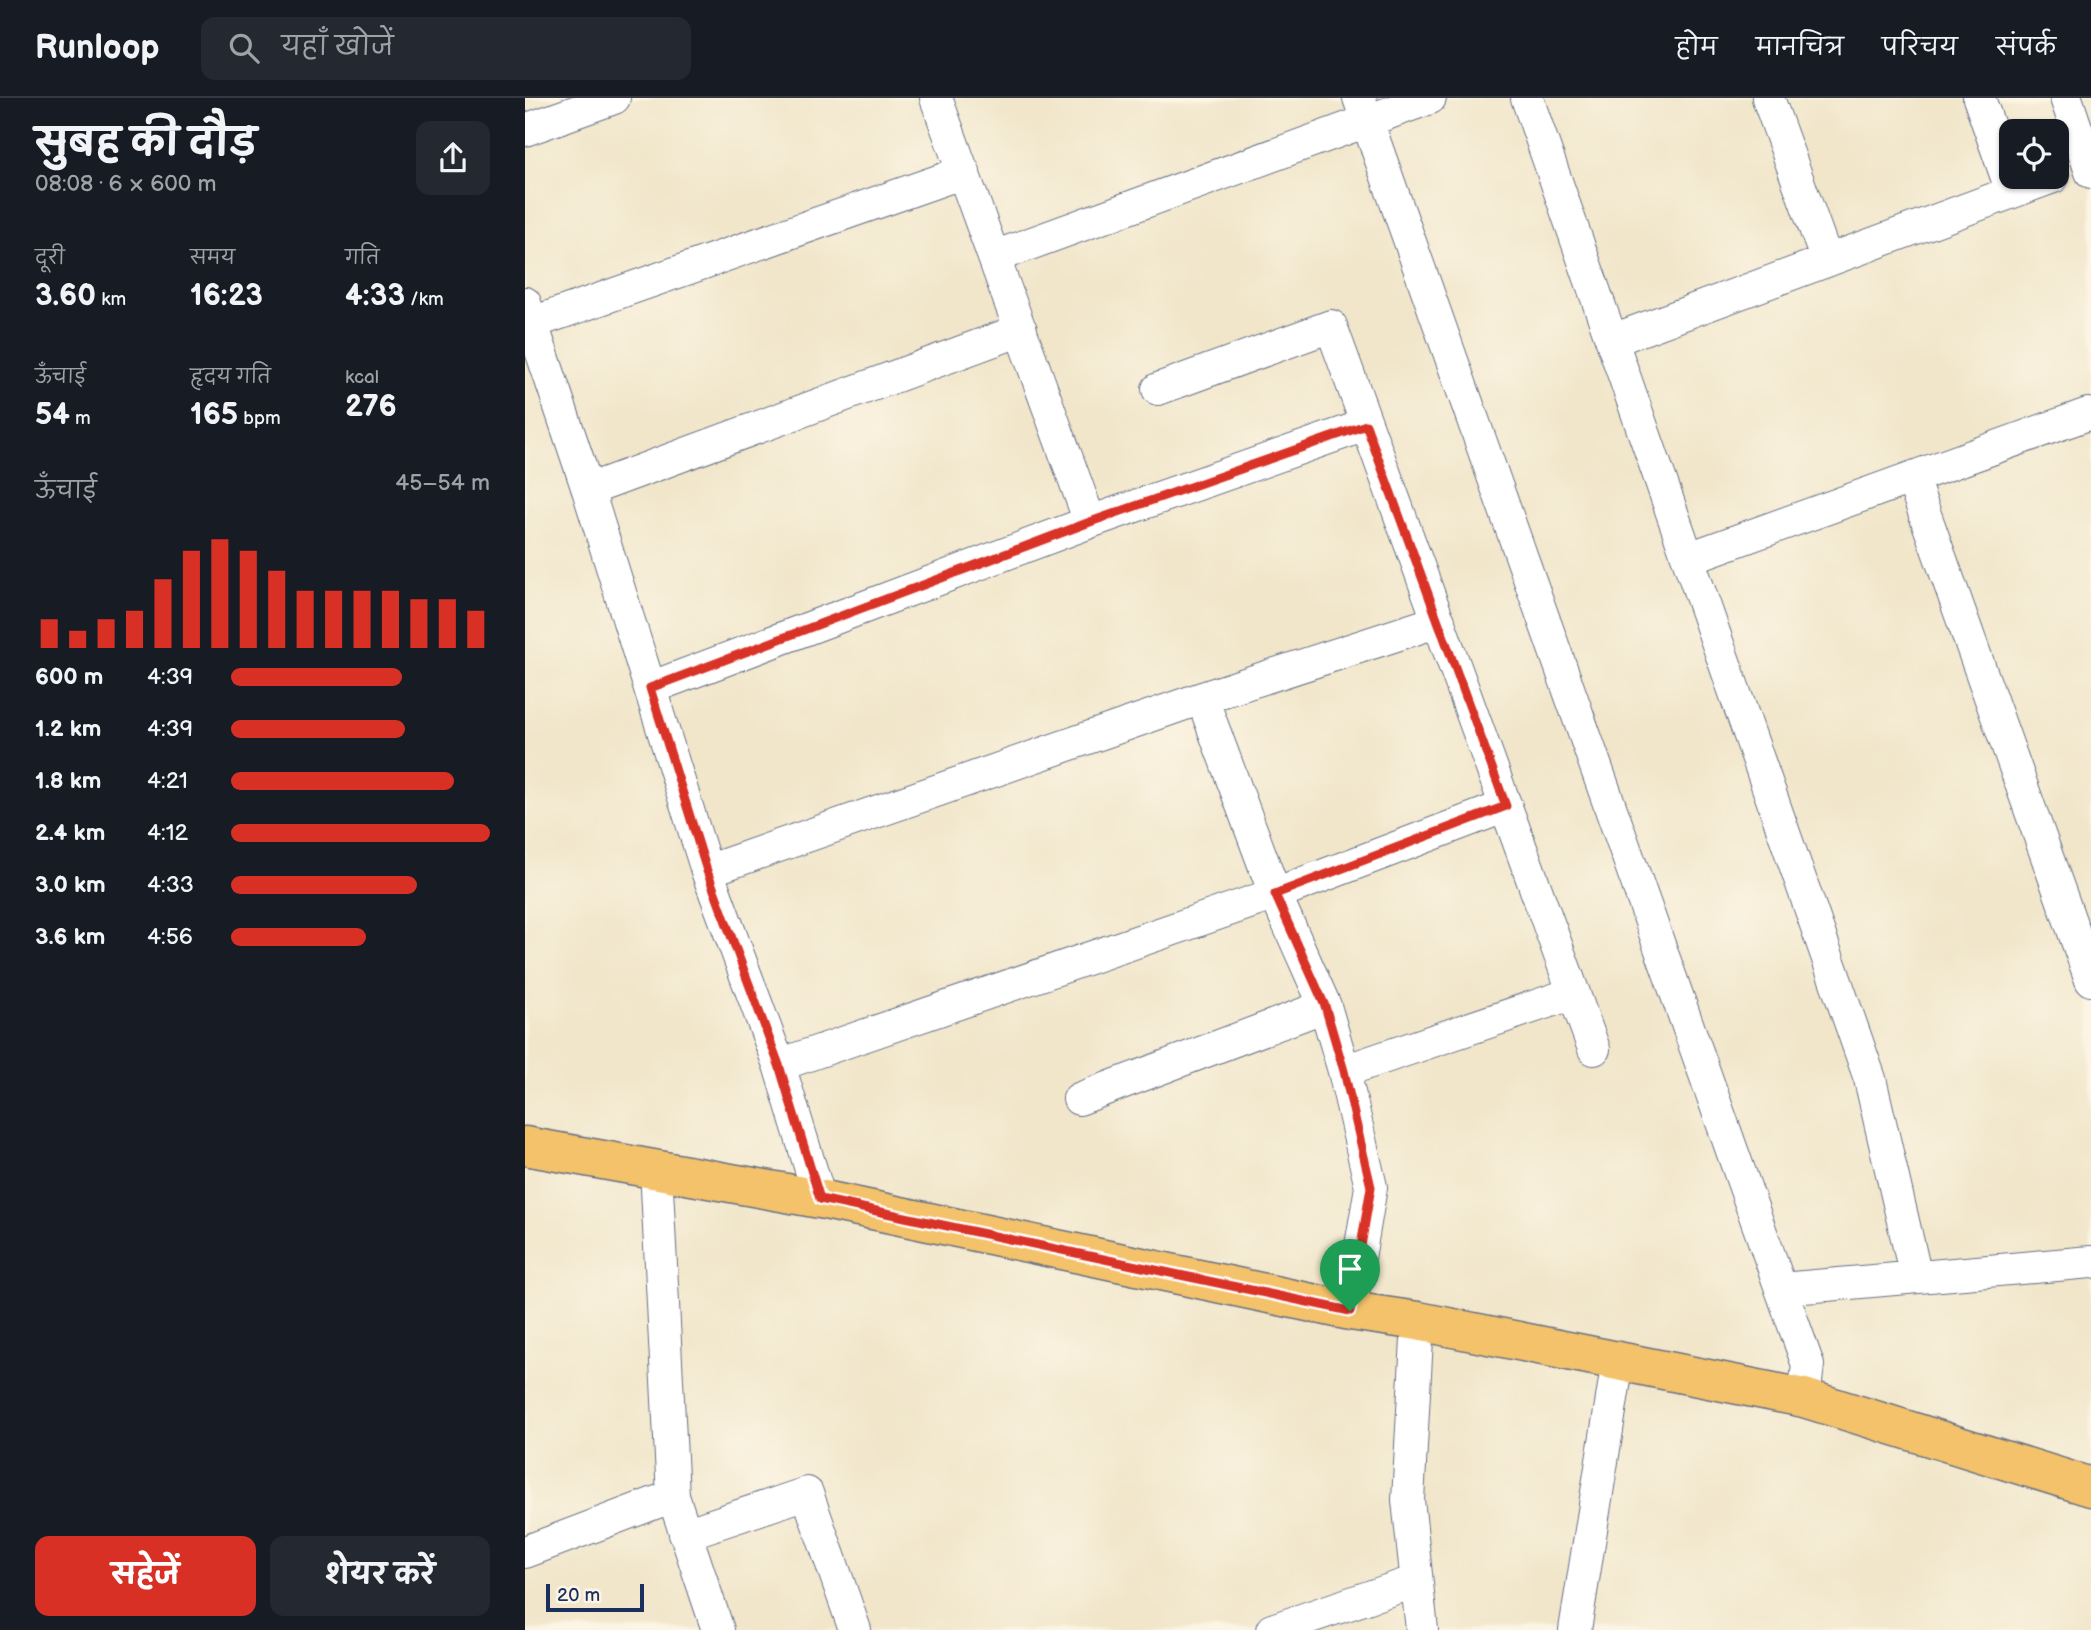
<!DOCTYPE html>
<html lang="hi">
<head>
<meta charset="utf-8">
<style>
	body { margin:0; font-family:"Balsamiq Sans","Playpen Sans Deva",sans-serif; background:#242831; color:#f1f3f6; height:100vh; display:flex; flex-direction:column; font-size:26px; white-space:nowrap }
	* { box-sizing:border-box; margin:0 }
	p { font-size:23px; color:#9ea1a6 }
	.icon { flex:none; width:38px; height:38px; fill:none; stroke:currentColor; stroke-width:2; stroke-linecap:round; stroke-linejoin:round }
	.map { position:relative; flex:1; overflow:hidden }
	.sheet { display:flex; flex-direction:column; background:#171b24; width:525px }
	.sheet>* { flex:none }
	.controls { position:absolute; left:1474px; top:21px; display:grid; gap:14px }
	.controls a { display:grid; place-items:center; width:70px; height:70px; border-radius:14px; background:#171b24; box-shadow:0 2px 5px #0004; font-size:35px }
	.scale { position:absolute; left:21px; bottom:18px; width:98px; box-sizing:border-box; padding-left:7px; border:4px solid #1b2f5e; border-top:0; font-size:19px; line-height:24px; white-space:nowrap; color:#1b2f5e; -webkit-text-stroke:5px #fcf5e5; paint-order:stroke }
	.pin { position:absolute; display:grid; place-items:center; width:60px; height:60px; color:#fff; margin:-72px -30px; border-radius:50% 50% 50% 0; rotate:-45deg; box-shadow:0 0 7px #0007 }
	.pin .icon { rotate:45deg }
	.round { display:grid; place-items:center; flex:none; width:74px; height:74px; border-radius:14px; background:#242831 }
	.overview { display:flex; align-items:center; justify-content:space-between; height:119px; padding:0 35px }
	h1 { font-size:38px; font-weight:700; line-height:52px }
	.metrics { display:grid; grid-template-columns:repeat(3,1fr); gap:10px; height:119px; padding:7px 35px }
	.metrics div { display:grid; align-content:center }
	.metrics b { font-size:30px; font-weight:700 }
	.metrics small { font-size:19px; font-weight:400 }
	.metrics p { font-size:19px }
	.chart { height:196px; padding:14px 35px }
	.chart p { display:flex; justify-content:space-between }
	.chart svg { width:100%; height:126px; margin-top:7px; stroke:#d93025; stroke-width:6 }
	.cta { display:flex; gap:14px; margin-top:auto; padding:14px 35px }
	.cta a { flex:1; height:80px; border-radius:14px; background:#d93025; color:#fff; font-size:28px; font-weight:700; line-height:80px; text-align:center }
	.cta a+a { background:#242831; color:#f1f3f6 }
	ul { padding:0 35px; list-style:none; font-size:23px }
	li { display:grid; grid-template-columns:112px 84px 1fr; align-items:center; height:52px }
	li i { height:18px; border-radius:9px; background:#d93025 }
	header { display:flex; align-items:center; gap:42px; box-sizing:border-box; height:98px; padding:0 35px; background:#171b24; border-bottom:2px solid #363941 }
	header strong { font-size:33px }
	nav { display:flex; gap:38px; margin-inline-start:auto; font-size:24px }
	.search { width:490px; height:63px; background:#242831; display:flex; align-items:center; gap:18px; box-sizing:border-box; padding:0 24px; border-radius:14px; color:#9ea1a6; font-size:26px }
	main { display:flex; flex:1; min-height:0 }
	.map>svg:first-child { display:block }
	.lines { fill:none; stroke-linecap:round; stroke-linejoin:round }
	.minor-casing { stroke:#666f84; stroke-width:34 }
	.primary-casing { stroke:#666f84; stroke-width:41 }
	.minor { stroke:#fff; stroke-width:32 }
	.primary { stroke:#f3c26a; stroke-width:38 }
	.route-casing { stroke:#fff; stroke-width:14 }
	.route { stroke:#d93025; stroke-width:9 }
</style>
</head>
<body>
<header>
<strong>Runloop</strong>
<div class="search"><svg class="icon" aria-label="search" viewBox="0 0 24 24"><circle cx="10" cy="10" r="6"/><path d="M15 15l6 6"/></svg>यहाँ खोजें</div>
<nav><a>होम</a><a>मानचित्र</a><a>परिचय</a><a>संपर्क</a></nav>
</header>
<main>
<section class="sheet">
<div class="overview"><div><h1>सुबह की दौड़</h1><p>08:08 · 6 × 600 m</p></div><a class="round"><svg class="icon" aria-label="share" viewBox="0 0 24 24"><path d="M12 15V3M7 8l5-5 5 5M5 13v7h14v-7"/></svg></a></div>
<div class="metrics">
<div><p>दूरी</p><b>3.60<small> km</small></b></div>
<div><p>समय</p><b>16:23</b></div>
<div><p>गति</p><b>4:33<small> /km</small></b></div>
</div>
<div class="metrics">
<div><p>ऊँचाई</p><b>54<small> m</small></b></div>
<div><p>हृदय गति</p><b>165<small> bpm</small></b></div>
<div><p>kcal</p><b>276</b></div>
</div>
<div class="chart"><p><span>ऊँचाई</span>45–54 m</p>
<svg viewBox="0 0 160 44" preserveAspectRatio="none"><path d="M5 44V34M15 44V38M25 44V34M35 44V31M45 44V20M55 44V10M65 44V6M75 44V10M85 44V17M95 44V24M105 44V24M115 44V24M125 44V24M135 44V27M145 44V27M155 44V31"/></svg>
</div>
<ul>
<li><b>600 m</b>4:39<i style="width:66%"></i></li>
<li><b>1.2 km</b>4:39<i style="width:67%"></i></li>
<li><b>1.8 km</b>4:21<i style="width:86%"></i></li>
<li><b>2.4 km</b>4:12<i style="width:100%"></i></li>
<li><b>3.0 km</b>4:33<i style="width:72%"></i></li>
<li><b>3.6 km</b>4:56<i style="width:52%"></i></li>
</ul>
<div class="cta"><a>सहेजें</a><a>शेयर करें</a></div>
</section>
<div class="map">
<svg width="1566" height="1532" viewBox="0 0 1566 1532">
	<rect width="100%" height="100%" fill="#fcf5e5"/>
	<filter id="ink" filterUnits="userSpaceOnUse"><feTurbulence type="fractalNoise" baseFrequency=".0143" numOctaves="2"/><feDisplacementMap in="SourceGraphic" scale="14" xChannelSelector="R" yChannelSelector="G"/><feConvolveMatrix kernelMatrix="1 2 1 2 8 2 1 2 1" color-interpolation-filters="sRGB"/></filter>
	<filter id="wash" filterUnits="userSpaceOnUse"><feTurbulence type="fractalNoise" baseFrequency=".00686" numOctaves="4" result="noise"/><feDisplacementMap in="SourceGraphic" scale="28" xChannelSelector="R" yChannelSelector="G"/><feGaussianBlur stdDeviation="1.57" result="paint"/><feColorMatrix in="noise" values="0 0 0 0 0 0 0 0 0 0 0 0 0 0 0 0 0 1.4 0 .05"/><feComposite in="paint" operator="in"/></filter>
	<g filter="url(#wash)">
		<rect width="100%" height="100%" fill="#f1e6ca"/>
	</g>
	<g filter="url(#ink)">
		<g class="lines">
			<!-- minor casing -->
			<g class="minor-casing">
				<path id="minor" d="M 411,0 L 565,424
					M 834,0 L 1283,1267 L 1279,1300
					M 1002,0 L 1345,981 L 1391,1179
					M 1243,0 L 1302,163
					M 1454,0 L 1487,94
					M 1541,0 L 1566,74
					M 0,32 L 89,0
					M 469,159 L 905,0
					M 0,205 L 63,392 L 182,773 L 254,967 L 295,1101
					M 7,225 L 439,74
					M 1088,242 L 1528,79
					M 633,291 L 806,228 L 1069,951
					M 1387,380 L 1566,882
					M 63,392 L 496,232
					M 1164,460 L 1563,316
					M 125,590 L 565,424 L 841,327
					M 677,600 L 750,796 L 800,908 L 819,973 L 846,1089 L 825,1213
					M 182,773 L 677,600 L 914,523
					M 254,967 L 750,796 L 981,708
					M 819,973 L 1049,895
					M 554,1001 L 800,908
					M 131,1071 L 148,1398 L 193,1532
					M 1256,1191 L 1566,1164
					M 893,1223 L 883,1402 L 897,1532
					M 160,1436 L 282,1395 L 330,1532
					M 0,1454 L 148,1398
					M 747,1532 L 891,1483
					M 1050,1532 L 1093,1263"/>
			</g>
			<!-- primary casing -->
			<g class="primary-casing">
				<path id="primary" d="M 0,1048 L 295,1101 L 825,1213 L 893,1223 L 1279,1300 L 1566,1389"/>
			</g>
			<!-- minor -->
			<use href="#minor" class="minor"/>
			<!-- primary -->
			<use href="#primary" class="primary"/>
		</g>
	</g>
	<g class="lines" filter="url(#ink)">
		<!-- route casing -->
		<g class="route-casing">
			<path id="route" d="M 841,327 L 981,708 L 750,796 L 800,908 L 819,973 L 846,1089 L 825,1213 L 295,1101 L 254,967 L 182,773 L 125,590 L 565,424 Z"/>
		</g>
		<!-- route -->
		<use href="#route" class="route"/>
	</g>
</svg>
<div class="controls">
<a><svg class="icon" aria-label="locate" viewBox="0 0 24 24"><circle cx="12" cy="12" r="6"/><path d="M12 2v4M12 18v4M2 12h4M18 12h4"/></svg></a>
</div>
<div class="scale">20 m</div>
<div class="pin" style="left:825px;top:1213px;background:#1e9e55"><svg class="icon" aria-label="arrive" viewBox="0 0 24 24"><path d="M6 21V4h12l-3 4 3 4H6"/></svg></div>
</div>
</main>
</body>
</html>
